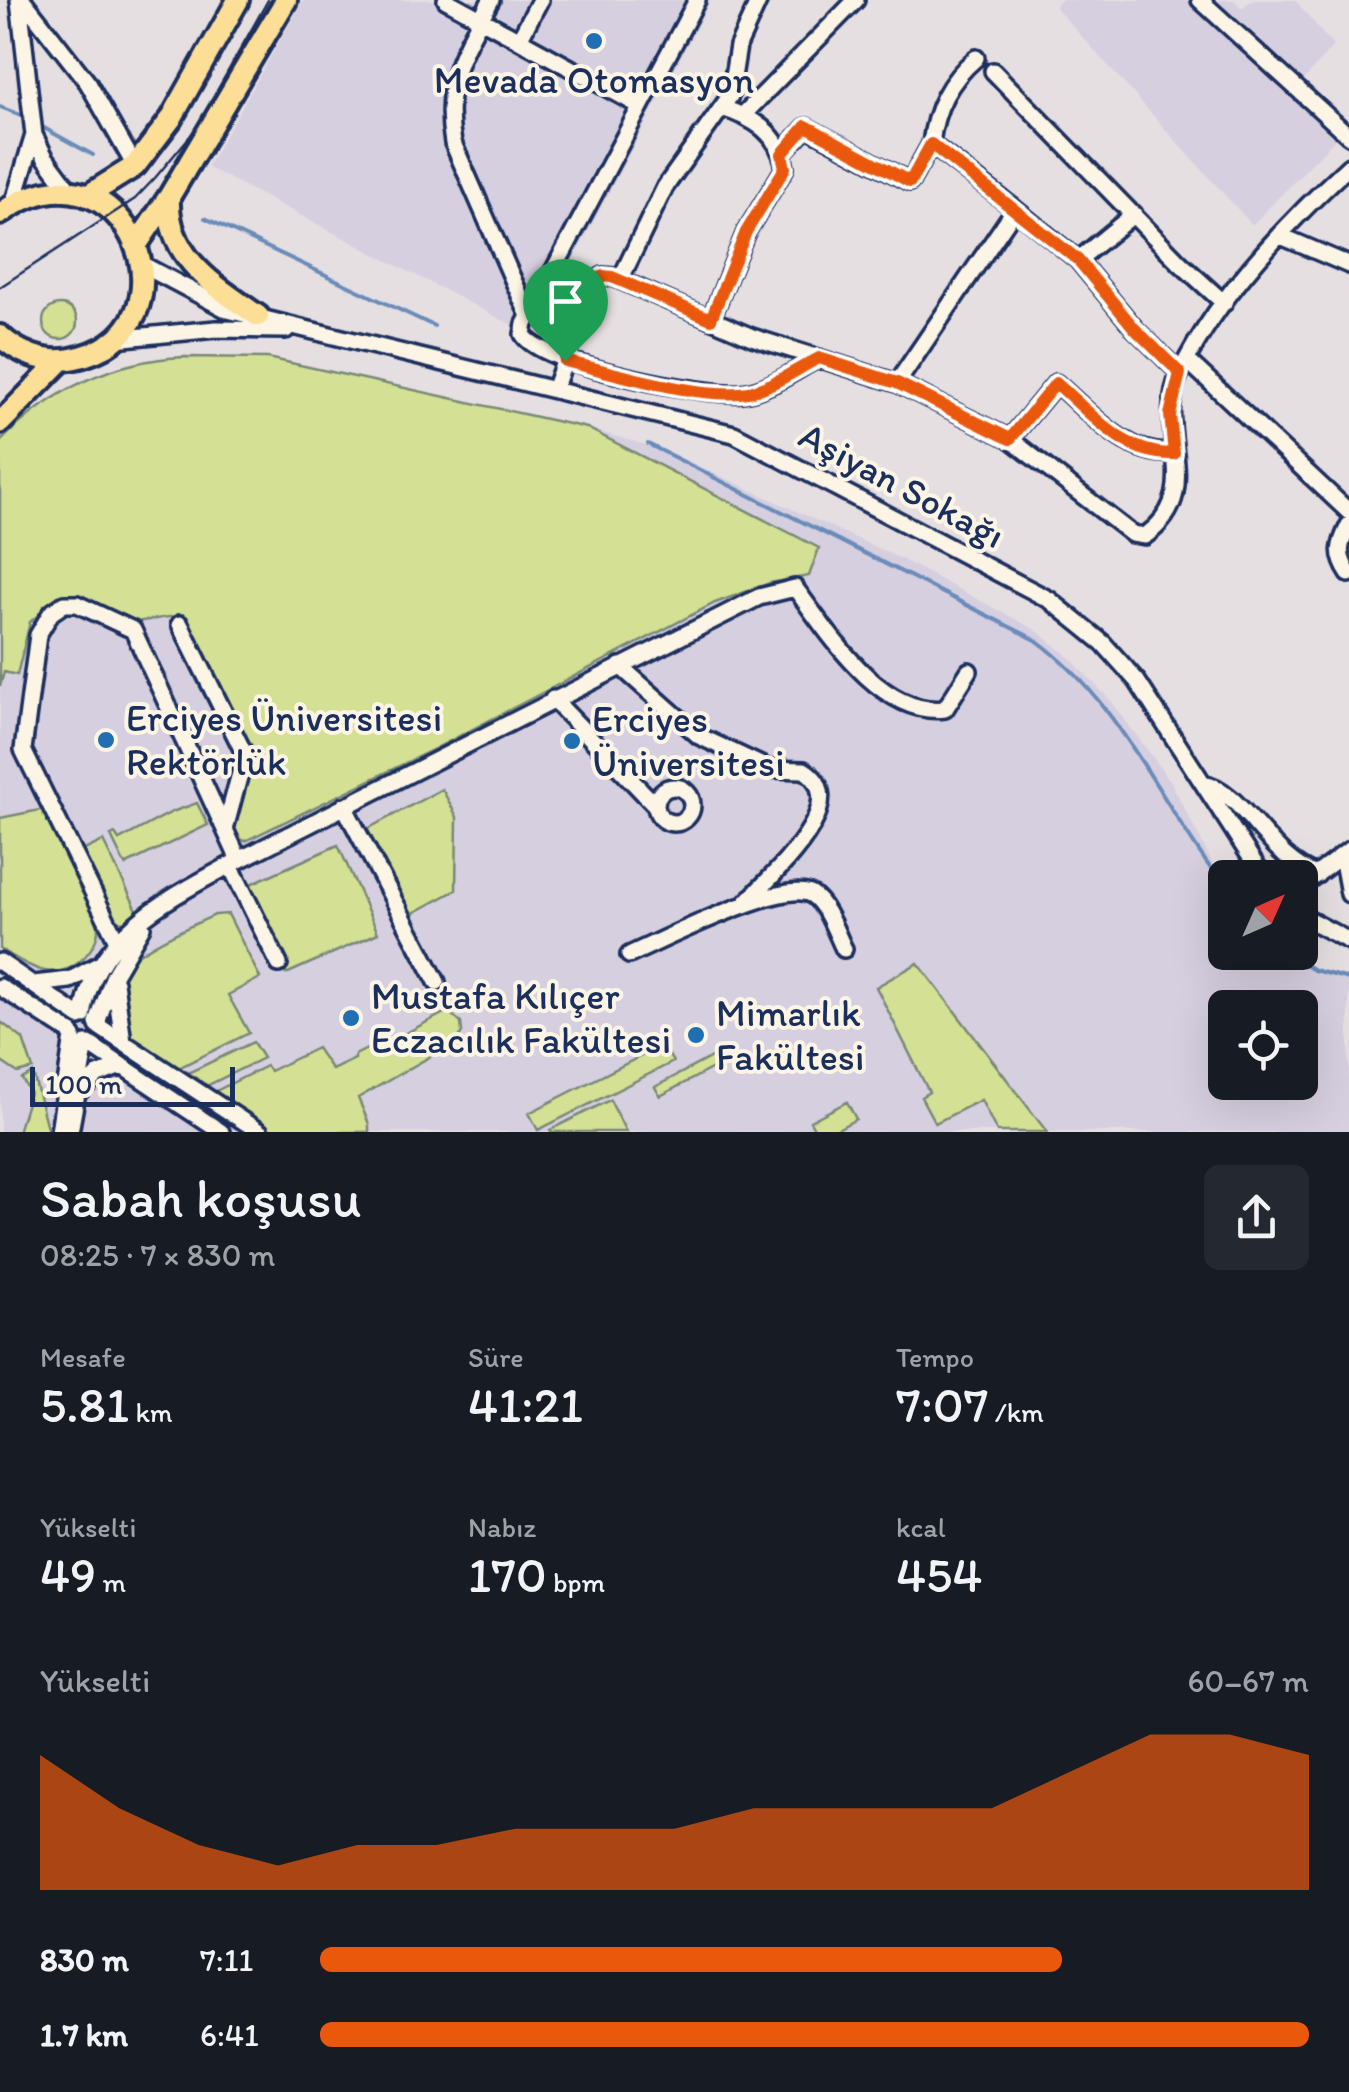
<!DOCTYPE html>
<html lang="tr">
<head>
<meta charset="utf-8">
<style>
	body { margin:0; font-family:Itim,sans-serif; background:#242831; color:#f1f3f6; height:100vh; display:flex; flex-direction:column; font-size:38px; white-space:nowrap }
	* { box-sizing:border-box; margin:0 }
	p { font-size:32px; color:#9ea1a6 }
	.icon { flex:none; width:55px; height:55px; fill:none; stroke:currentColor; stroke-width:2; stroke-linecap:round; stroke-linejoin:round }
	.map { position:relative; height:1132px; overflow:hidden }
	.sheet { display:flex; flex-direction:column; background:#171b24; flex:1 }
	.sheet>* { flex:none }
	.needle { width:65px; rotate:45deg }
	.tools { position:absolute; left:1208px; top:860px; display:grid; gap:20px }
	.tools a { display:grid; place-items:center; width:110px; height:110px; border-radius:15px; background:#171b24; box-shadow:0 10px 40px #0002; font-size:50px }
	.scale { position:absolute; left:30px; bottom:25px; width:205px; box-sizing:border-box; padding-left:10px; border:5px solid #1b2f5e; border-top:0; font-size:28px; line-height:35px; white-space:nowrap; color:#1b2f5e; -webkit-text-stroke:8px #fcf5e5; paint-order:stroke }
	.pin { position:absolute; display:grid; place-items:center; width:85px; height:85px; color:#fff; margin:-102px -42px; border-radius:50% 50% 50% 0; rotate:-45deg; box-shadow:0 0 10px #0007 }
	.pin .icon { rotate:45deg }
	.round { display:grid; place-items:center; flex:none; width:105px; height:105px; border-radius:15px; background:#242831 }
	.overview { display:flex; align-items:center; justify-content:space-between; height:170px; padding:0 40px }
	h1 { font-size:55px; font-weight:600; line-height:75px }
	.stats { display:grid; grid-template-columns:repeat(3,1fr); gap:15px; height:170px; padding:10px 40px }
	.stats div { display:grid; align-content:center }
	.stats b { font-size:50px; font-weight:600 }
	.stats small { font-size:28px; font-weight:400 }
	.stats p { font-size:28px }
	.chart { height:280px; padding:20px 40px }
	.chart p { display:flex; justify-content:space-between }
	.chart svg { width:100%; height:180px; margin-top:10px; fill:#ea580c; opacity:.7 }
	ul { padding:0 40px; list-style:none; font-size:32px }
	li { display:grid; grid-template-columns:160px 120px 1fr; align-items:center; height:75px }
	li i { height:25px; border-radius:12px; background:#ea580c }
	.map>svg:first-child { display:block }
	.built { fill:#d6cfe0; fill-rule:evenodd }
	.green { fill:#d4e093; stroke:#788878; stroke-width:2.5 }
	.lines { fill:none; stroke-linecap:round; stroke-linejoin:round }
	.stream { stroke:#6a8cba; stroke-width:4 }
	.minor-casing { stroke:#1b2f5e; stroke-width:22 }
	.major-casing { stroke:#1b2f5e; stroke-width:28 }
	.minor { stroke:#fcf5e5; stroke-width:15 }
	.major { stroke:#fcde96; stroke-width:20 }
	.tram { stroke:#1b2f5e; stroke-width:2.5 }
	.route-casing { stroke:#fff; stroke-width:20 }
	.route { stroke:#ea580c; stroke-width:12 }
	.poi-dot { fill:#1f6fb2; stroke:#fcf5e5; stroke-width:4 }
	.labels { text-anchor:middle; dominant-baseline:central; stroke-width:8; stroke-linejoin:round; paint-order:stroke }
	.poi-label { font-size:38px; fill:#1b2f5e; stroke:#fcf5e5; text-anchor:start }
	.street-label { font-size:38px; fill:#1b2f5e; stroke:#fcf5e5 }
</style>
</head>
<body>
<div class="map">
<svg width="1349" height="1132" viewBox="0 0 1349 1132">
	<rect width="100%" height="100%" fill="#e6dfe2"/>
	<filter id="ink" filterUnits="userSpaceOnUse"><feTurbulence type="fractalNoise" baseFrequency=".01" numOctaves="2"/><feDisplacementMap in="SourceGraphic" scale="20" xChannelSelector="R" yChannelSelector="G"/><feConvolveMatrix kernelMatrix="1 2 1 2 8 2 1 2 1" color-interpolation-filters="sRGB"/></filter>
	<g filter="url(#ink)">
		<!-- built -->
		<path class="built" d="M 303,0 L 711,0 L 533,336 L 207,167 Z
			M 1061,0 L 1234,0 L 1241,8 L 1252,0 L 1295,0 L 1333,46 L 1304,80 L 1349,125 L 1252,225 L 1055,7 Z
			M 185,357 L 268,358 L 587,428 L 666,451 L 901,559 L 1036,630 L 1065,653 L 1112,702 L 1171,782 L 1225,888 L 1225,952 L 1284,953 L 1320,973 L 1349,977 L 1349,1132 L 0,1132 L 0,415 L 23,419 L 70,387 L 119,366 ZM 1225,1008 L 1300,1008 L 1300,1082 L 1225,1082 Z"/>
		<!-- green -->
		<path class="green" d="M43 322a17 17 0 1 1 34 0a17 17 0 1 1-34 0Z
			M 185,357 L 268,358 L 587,428 L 819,548 L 809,576 L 770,583 L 715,603 L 436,748 L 245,841 L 237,837 L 235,830 L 249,743 L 182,615 L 129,623 L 50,605 L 30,622 L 17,675 L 4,672 L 0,686 L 0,442 C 51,390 111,360 185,357 Z
			M 442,789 L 457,817 L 456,890 L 404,918 L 358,834 Z
			M 197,803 L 208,825 L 125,865 L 111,836 L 115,834 L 119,840 L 172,812 Z
			M 45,809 C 57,835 98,905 98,931 C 97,943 87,956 78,963 C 50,984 25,963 0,949 L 0,818 Z
			M 103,841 L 140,916 L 126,923 L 114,920 L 80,852 Z
			M 338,845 L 378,933 L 286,974 L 246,886 Z
			M 228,914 L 260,978 L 228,995 L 249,1033 L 162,1076 L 79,1021 C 111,961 155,942 215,915 Z
			M 918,963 L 1047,1132 L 997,1132 L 981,1100 L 935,1123 L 921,1097 L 929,1092 L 876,987 Z
			M 448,1011 L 461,1023 L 462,1032 L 457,1041 L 358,1098 L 369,1124 L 369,1132 L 248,1132 L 204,1097 L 266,1066 L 270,1071 L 317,1048 L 332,1070 L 355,1059 L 355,1055 L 383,1041 L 385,1044 Z
			M 1,1022 L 23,1039 L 33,1069 L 18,1073 L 0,1061 Z
			M 253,1042 L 263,1058 L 190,1094 L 175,1086 L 175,1079 Z
			M 663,1045 L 673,1062 L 538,1130 L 529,1113 Z
			M 719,1053 L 724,1062 L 660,1096 L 655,1087 Z
			M 33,1073 L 48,1132 L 18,1132 L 30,1093 L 22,1079 Z
			M 610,1100 L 626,1132 L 551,1132 L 550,1130 Z
			M 847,1102 L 856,1119 L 832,1132 L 816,1132 L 810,1121 Z"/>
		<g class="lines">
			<!-- stream -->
			<path class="stream" d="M 0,107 L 26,117
				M 44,128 L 93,155
				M 205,218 L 434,326
				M 648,444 L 1036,640 C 1122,703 1161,806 1225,888
				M 1285,952 L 1314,970 L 1349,979"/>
			<!-- minor casing -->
			<g class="minor-casing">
				<path id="minor" d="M 23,0 L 88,83 L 135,166
					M 446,0 L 640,106
					M 491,0 C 463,52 442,81 453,143 L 529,316
					M 697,0 L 525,324 L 523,334 C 538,364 707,397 742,393 C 769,390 795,370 819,358
					M 1200,0 L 1349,136
					M 519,40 L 540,0
					M 993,71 L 1180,263 L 1224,303
					M 743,115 L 856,0
					M 34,135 L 45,157 L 71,192
					M 931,144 C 935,108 949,81 976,58
					M 782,153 L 806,127 L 910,182 L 931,144 L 1015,209
					M 13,204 L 34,135 L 19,0
					M 1281,236 L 1349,265
					M 1078,260 L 1134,214
					M 141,264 L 228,310 L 734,434 L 1050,600 L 1103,643 L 1137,681 L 1264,878
					M 620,280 L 665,187 L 730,96 L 738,46 L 759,0
					M 711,319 L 746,232 L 785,168 C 779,133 754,118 722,108
					M 114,339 L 216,329 L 286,330
					M 1188,361 L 1349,512
					M 897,383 L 1015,209 L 1078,260 L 1135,329 L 1180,373
					M 554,390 L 592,284 L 603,276 L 613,277 L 752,337 L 897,383 L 1010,439 L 1132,534 L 1145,536 C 1208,491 1152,432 1180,373 C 1217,296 1287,223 1349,166
					M 1010,439 L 1056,383 C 1091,413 1124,456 1174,453
					M 1349,525 C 1339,545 1336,554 1349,574
					M 180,624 L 245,755 L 225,829
					M 620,666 L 699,736 L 769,769 L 804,770 C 857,803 769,877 745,904
					M 553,699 L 655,805
					M 1203,783 C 1242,790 1271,861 1317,875
					M656 805a18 18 0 1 1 36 0a18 18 0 1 1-36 0Z
					M 344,806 L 437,982
					M 1342,856 L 1349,894
					M 230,865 L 279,964
					M 1300,887 L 1349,850
					M 1300,915 L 1349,941
					M 117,941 L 23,750 L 38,635 L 51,613 L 64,604 L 77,604 L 133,630 L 239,860
					M 629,955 C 661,941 784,878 812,895 C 827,905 836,933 844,949
					M 0,962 L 80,1017
					M 115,982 L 123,1042
					M 34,984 L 70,980 L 98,965
					M 0,987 L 71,1033
					M 83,1016 C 93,933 174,896 239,860 L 759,597 L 795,588 C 828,632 880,717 945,709 L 969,671
					M 97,1023 L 114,975 L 142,927
					M 98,1026 L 260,1132
					M 89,1044 L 221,1132
					M 79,1092 L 98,1075 L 121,1066
					M 59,1132 L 73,1036
					M 70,1132 L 86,1044"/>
			</g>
			<!-- major casing -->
			<g class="major-casing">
				<path id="major" d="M 87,196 L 135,166 L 171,119 L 238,0
					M 169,197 C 166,257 214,285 258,316
					M 0,214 C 125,122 209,333 71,359 C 45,364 18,353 0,336
					M 137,244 L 169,197 L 286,0
					M 0,423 L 61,361"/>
			</g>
			<!-- minor -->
			<use href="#minor" class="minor"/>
			<!-- major -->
			<use href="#major" class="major"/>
			<!-- tram -->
			<path class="tram" d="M 0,287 L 135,199 L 155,178 L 195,130 L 268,0"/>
		</g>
	</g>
	<g class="lines" filter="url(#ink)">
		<!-- route casing -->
		<g class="route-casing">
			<path id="route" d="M 806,126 L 910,182 L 931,144 L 1078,260 L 1135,329 L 1180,373 L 1170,415 L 1174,454 C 1124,456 1091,413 1056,383 L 1010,439 L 897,383 L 819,358 C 799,368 778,383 756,390 C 713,404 611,372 565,361 L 590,288 L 603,276 L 612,277 L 711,319 L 746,232 L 785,168 L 782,154 Z"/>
		</g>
		<!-- route -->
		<use href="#route" class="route"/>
	</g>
	<!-- markers -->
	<g class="poi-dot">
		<circle cx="594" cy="41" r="10"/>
		<circle cx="106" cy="740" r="10"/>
		<circle cx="572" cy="741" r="10"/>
		<circle cx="351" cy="1018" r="10"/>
		<circle cx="696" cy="1035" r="10"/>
	</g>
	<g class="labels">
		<!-- poi labels -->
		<g class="poi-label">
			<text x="594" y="80" text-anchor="middle">Mevada Otomasyon</text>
			<text x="126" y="718">Erciyes Üniversitesi<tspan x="126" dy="44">Rektörlük</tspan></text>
			<text x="592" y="719">Erciyes<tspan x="592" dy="44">Üniversitesi</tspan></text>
			<text x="371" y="996">Mustafa Kılıçer<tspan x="371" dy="44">Eczacılık Fakültesi</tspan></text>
			<text x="716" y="1013">Mimarlık<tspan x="716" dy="44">Fakültesi</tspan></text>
		</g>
		<!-- street labels -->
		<g class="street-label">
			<text transform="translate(902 485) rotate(28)">Aşiyan Sokağı</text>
		</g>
	</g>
</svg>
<div class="tools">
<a><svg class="needle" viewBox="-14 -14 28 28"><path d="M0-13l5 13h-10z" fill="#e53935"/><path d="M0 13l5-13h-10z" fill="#9ea1a6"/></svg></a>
<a><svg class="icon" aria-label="locate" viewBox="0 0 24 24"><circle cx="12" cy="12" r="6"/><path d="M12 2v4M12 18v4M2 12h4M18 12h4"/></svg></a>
</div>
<div class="scale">100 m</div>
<div class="pin" style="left:565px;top:361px;background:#1e9e55"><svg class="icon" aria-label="arrive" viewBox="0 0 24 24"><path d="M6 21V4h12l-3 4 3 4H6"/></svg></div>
</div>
<section class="sheet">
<div class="overview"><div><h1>Sabah koşusu</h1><p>08:25 · 7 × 830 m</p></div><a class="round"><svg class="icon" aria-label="share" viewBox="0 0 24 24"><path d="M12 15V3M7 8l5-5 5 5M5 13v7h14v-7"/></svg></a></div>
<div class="stats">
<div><p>Mesafe</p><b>5.81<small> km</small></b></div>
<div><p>Süre</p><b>41:21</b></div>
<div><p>Tempo</p><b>7:07<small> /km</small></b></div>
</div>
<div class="stats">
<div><p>Yükselti</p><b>49<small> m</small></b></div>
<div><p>Nabız</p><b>170<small> bpm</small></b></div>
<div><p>kcal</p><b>454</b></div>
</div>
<div class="chart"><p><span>Yükselti</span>60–67 m</p>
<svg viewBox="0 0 160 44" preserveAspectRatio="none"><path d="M0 44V11L10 24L20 33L30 38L40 33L50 33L60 29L70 29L80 29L90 24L100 24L110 24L120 24L130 15L140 6L150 6L160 11V44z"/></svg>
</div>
<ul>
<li><b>830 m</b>7:11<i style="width:75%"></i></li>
<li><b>1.7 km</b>6:41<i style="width:100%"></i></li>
</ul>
</section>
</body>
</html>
